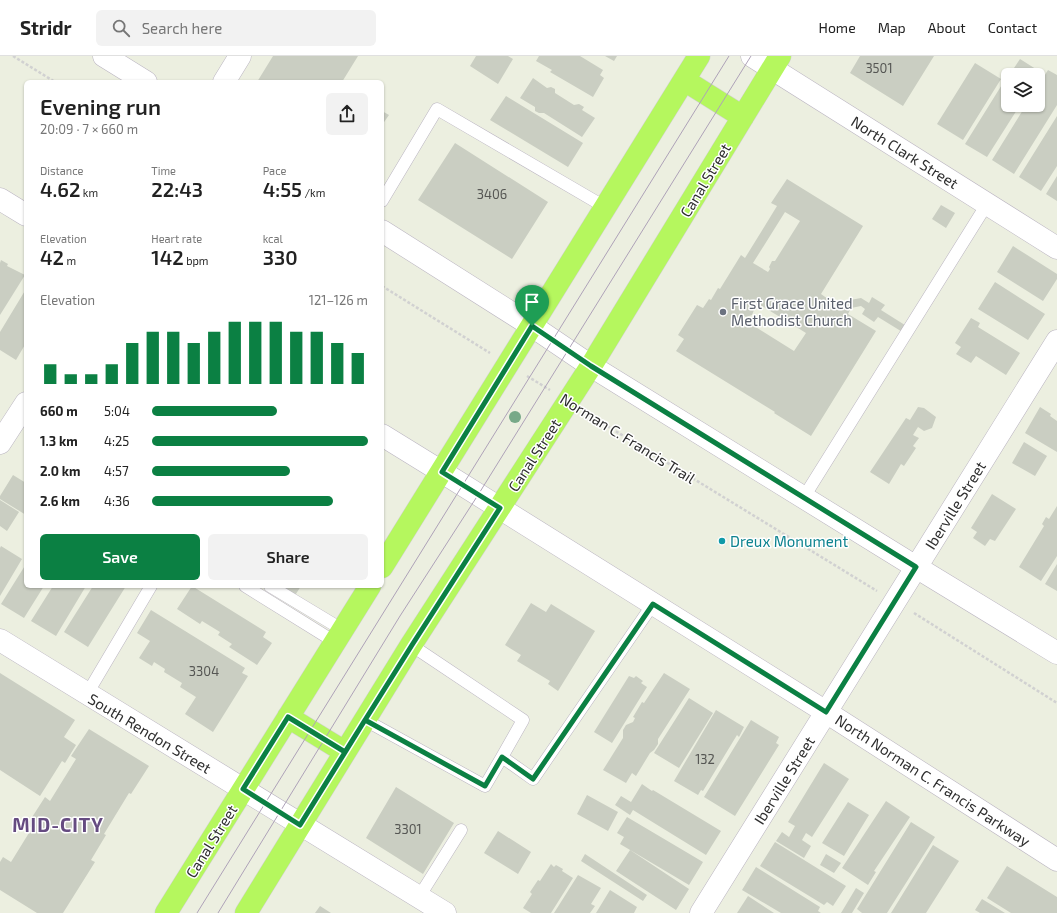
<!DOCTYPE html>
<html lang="en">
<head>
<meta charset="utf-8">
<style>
	body { margin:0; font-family:"Exo 2",sans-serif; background:#f2f2f2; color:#222; height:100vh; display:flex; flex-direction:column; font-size:15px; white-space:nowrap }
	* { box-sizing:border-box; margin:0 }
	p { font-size:13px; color:#767676 }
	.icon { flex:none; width:22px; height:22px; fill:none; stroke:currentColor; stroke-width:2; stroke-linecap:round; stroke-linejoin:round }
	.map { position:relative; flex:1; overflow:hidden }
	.drawer { position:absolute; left:24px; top:24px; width:360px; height:508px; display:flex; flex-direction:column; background:#fff; border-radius:6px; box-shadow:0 1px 3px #0004 }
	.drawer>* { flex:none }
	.tools { position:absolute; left:1001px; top:12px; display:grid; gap:8px }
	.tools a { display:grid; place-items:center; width:44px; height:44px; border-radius:6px; background:#fff; box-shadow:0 1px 3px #0004; font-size:20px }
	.pin { position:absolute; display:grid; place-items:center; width:34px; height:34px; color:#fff; margin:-41px -17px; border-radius:50% 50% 50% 0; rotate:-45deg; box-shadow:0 0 4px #0007 }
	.pin .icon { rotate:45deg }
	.round { display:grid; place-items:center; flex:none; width:42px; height:42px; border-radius:6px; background:#f2f2f2 }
	.head { display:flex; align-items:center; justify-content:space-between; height:68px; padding:0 16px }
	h1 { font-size:22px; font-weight:600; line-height:30px }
	.metrics { display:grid; grid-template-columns:repeat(3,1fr); gap:6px; height:68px; padding:4px 16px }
	.metrics div { display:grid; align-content:center }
	.metrics b { font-size:20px; font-weight:600 }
	.metrics small { font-size:11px; font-weight:400 }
	.metrics p { font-size:11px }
	.chart { height:112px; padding:8px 16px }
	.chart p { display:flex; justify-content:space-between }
	.chart svg { width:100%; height:72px; margin-top:4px; stroke:#0b8043; stroke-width:6 }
	.button { display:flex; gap:8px; margin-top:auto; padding:8px 16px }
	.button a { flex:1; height:46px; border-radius:6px; background:#0b8043; color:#fff; font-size:16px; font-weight:600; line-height:46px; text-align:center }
	.button a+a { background:#f2f2f2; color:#222 }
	ul { padding:0 16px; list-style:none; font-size:13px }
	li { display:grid; grid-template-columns:64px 48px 1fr; align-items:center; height:30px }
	li i { height:10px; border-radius:5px; background:#0b8043 }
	header { display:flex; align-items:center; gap:24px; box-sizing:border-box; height:56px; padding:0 20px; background:#fff; border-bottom:1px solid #e0e0e0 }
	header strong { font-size:19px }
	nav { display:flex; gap:22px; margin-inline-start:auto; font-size:14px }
	.search { width:280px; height:36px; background:#f2f2f2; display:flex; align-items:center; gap:10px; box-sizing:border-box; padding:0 14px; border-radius:6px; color:#767676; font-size:15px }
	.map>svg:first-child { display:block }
	.building { fill:#cacec2; fill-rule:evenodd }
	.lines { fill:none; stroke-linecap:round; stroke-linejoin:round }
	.service-casing { stroke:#bab4c1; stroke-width:13 }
	.minor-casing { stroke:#bab4c1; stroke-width:23 }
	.tertiary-casing { stroke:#bab4c1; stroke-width:23 }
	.primary-casing { stroke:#d1d1d1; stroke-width:23 }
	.path { stroke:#d1d1d1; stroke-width:2.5; stroke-dasharray:3 2; stroke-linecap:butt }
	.service { stroke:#fff; stroke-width:12 }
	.minor { stroke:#fff; stroke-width:22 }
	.tertiary { stroke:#fff; stroke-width:22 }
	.primary { stroke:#b5f75e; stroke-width:22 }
	.tram { stroke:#aea2b8; stroke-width:1 }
	.tree { fill:#77a988 }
	.route-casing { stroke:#fff; stroke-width:8 }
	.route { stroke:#0b8043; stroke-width:5 }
	.worship-dot { fill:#6b7280; stroke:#fff; stroke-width:1.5 }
	.culture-dot { fill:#0f9aa8; stroke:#fff; stroke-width:1.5 }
	.labels { text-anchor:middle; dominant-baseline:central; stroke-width:3; stroke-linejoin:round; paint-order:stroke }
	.number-label { font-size:13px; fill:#555653 }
	.street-label { font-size:15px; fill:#2e2e2e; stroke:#fff }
	.worship-label { font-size:15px; fill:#5b616d; stroke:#fff; text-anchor:start }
	.culture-label { font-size:15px; fill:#0d838f; stroke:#fff; text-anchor:start }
	.district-label { font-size:19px; font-weight:bold; letter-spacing:1px; fill:#654b81; stroke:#fff }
</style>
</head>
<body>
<header>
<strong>Stridr</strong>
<div class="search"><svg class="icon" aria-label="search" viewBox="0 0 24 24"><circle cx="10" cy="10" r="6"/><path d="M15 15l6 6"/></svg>Search here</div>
<nav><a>Home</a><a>Map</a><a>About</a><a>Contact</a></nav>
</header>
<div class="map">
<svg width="1057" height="857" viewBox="0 0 1057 857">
	<rect width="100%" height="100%" fill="#ecefe0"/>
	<!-- building -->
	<path class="building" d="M 273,0 L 358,0 L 342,26 L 257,26 Z
		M 476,0 L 508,0 L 513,3 L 498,28 L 470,10 Z
		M 539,0 L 580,0 L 603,14 L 600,19 L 604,22 L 593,41 L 550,16 L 552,14 L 536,5 Z
		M 605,0 L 617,0 L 614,5 Z
		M 860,0 L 934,0 L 903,50 L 850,17 Z
		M 1020,3 L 1039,15 L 1036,19 L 1008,19 L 1009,17 L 1010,18 Z
		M 975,7 L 1001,23 L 963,84 L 937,68 Z
		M 1048,14 L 1057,19 L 1057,49 L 1014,118 L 992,104 L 1026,49 L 1038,49 L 1038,30 Z
		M 1008,19 L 1008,49 L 1020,49 L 987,101 L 965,88 Z
		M 533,22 L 547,32 L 551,31 L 555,33 L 555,37 L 574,49 L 579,48 L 584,51 L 582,54 L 595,62 L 582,81 L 544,57 L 539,57 L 535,55 L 535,51 L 520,42 Z
		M 506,40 L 583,87 L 568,111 L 490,64 Z
		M 382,55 L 389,59 L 382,69 Z
		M 1057,60 L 1057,110 L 1041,135 L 1019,121 Z
		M 455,87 L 548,146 L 512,203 L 418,144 Z
		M 1057,120 L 1057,145 L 1046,138 Z
		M 787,123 L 863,170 L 821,238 L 828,243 L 827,245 L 840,253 L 845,245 L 861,242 L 869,247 L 872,241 L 885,249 L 881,254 L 908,271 L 904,277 L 878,261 L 874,266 L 862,258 L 865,253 L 861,250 L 851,252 L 848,258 L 876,275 L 811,380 L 774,357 L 775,356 L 676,295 L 684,283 L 678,279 L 697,249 L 703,252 L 709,243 L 711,244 L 718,232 L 720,233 L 741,199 L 745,202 L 777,150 L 771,147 ZM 785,156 L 800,165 L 775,205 L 772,205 L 769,211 L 770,213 L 768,216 L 753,207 ZM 752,244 L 806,277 L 794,295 L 741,262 L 743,259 L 746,261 L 752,259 L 754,254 L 753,249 L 750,247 Z
		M 941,149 L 955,157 L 946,172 L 932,163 Z
		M 1013,190 L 1057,218 L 1057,223 L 1043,245 L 997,216 Z
		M 1,204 L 8,208 L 7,210 L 25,219 L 0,259 L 0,207 Z
		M 995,226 L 1045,258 L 1028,284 L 978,253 Z
		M 26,233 L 26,287 L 16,304 L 0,294 L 0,276 Z
		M 971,262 L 980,267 L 978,271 L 1020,297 L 1006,319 L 976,300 L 971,307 L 956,298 L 961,291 L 955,287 Z
		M 918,351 L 924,352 L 936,361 L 932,372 L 924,375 L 918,371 L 913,379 L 919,382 L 913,390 L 916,392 L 904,410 L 901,408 L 889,428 L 870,416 L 906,362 L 910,364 Z
		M 1040,351 L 1051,358 L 1050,360 L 1057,365 L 1057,396 L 1025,377 Z
		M 1024,386 L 1047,400 L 1035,420 L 1012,407 Z
		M 13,419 L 26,427 L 26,459 L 0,443 L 0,440 Z
		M 992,438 L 1016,453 L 995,485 L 990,483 L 985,490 L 973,482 L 977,476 L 971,472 Z
		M 0,444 L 19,456 L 7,475 L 0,470 Z
		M 1057,450 L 1057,500 L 1041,525 L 1019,511 L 1044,470 L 1042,468 L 1046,461 L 1049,463 Z
		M 1,490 L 22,503 L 0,540 L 0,492 Z
		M 26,508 L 26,530 L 44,530 L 24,562 L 1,548 Z
		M 1057,508 L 1057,535 L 1045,528 Z
		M 53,530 L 86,530 L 56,580 L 31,565 Z
		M 93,530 L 126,530 L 88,591 L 64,576 Z
		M 192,530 L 266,576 L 263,581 L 272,587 L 257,609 L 229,591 L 232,588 L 218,579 L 220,576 L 202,565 L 200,568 L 177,553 Z
		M 276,530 L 301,530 L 294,541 Z
		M 531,547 L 546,556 L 551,548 L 595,575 L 558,635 L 548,628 L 550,625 L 517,605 L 521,599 L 505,589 Z
		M 151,554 L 245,612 L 242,617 L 248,620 L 213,676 L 185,658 L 196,641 L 180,631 L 182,627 L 164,616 L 165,613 L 154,606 L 152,610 L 139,602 L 150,585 L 137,577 Z
		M 0,617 L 75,664 L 64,681 L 76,689 L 65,707 L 62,705 L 40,740 L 0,714 Z
		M 664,617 L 690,633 L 658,683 L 658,688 L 654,694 L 650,697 L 636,720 L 632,717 L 626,727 L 603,714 L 623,682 L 623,674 L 626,669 L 633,666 L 635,662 L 633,661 L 642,646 L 644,647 Z
		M 629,620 L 634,622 L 636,620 L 643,625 L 641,627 L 647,631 L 612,687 L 594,676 Z
		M 689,642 L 713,657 L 679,712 L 654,697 Z
		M 716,654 L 744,671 L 739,681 L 737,679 L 703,735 L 701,734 L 698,739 L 674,725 Z
		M 751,664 L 779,681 L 776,687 L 779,689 L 735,760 L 704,741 Z
		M 89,673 L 149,710 L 131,738 L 129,737 L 104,778 L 106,779 L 91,804 L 95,806 L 63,857 L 37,857 L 0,834 L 0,806 L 3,801 L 11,806 L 32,772 L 27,769 L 45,741 L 50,745 L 76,703 L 71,700 Z
		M 824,707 L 849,723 L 812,781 L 806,777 L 802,784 L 811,790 L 804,802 L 776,785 L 782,776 L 789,781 L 795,770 L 788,766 Z
		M 642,728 L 652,735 L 653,734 L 721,775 L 706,799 L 633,754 L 630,759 L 615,749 L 621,740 L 631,746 Z
		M 396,731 L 454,767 L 423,818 L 366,782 Z
		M 587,739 L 618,756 L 608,775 L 577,758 Z
		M 886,745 L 910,761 L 874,815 L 876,816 L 868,829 L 842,812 Z
		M 848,746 L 869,759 L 844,800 L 822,787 Z
		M 627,761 L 703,806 L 689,829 L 620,788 L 624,781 L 617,777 Z
		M 911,766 L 935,781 L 887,857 L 862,857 L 857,853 Z
		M 498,775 L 531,796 L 518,818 L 484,797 Z
		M 775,786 L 846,830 L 833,850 L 827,846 L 824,849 L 760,810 Z
		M 933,789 L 959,805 L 926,857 L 891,857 Z
		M 630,794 L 689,833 L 676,854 L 616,815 Z
		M 585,798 L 647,839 L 643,845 L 581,805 Z
		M 826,798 L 841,807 L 834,817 L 820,809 Z
		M 551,808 L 554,811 L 556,809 L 563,813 L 562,815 L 573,822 L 551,857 L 531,857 L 523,852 L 532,838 L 530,836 L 538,824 L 540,825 Z
		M 1007,810 L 1057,841 L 1057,857 L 1011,857 L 987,842 Z
		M 756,811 L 820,851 L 818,855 L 821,857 L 781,857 L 742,834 Z
		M 578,819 L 601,832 L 591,848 L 595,850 L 590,857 L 554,857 Z
		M 856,832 L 864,837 L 852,857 L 841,857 Z
		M 610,834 L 637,851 L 634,857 L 596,857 Z
		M 748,840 L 774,857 L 737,857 Z
		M 982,843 L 1005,857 L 980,857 L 975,854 Z
		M 320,850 L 331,857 L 315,857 Z"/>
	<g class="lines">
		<!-- service casing -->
		<g class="service-casing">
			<path id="service" d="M 382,145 L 437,53 L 605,151
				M 804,441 L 987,148
				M 245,530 L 335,586
				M 270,530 L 343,574
				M 411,589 L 523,664 L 502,701 L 533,723 L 653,548
				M 87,638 L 151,530
				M 365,664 L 485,730 L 502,701
				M 419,841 L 461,774"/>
		</g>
		<!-- minor casing -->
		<g class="minor-casing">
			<path id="minor" d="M 752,0 L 1057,192
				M 224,26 L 240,0
				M 532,270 L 591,310 L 916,511 L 1057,597
				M 0,387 L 26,347
				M 442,416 L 826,656 L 1057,804
				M 0,584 L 445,857
				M 701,857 L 1057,285"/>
		</g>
		<!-- tertiary casing -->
		<g class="tertiary-casing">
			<path id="tertiary" d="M 104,0 L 146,26
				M 0,143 L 26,159
				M 382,175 L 532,270
				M 382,379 L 442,416"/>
		</g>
		<!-- primary casing -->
		<g class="primary-casing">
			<path id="primary" d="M 684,24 L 743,61
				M 382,511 L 699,0
				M 288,661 L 345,696
				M 166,857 L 370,530
				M 246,857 L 411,589 L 591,310 L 780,0"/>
		</g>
		<!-- path -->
		<path class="path" d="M 13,0 L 55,26
			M 382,230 L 490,297
			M 527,320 L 550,334
			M 586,357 L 877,535
			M 914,557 L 1057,647"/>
		<!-- service -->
		<use href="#service" class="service"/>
		<!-- minor -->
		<use href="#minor" class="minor"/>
		<!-- tertiary -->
		<use href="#tertiary" class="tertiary"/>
		<!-- primary -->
		<use href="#primary" class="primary"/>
		<!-- tram -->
		<path class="tram" d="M 197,857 L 729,0
			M 218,857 L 400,560 L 478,439 L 751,0"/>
	</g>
	<!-- trees -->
	<circle class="tree" cx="515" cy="361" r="6"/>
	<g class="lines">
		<!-- route casing -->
		<g class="route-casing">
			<path id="route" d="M 532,270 L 442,416 L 500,452 L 412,589 L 345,696 L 288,661 L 243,733 L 300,769 L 365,664 L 485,730 L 502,701 L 533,723 L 653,548 L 826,656 L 916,511 L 591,310 L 532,270"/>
		</g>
		<!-- route -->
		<use href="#route" class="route"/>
	</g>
	<!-- markers -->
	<circle class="worship-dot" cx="723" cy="256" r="4"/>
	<circle class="culture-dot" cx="722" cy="485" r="4"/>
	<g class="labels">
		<!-- number labels -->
		<g class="number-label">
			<text x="879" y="12">3501</text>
			<text x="492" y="138">3406</text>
			<text x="204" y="615">3304</text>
			<text x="705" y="703">132</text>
			<text x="408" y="773">3301</text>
		</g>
		<!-- street labels -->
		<g class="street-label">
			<text transform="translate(905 96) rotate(32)">North Clark Street</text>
			<text transform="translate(705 124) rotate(-59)">Canal Street</text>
			<text transform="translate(628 382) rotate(32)">Norman C. Francis Trail</text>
			<text transform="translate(534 399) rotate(-57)">Canal Street</text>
			<text transform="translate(955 449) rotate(-58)">Iberville Street</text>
			<text transform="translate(150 677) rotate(31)">South Rendon Street</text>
			<text transform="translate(784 724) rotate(-58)">Iberville Street</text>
			<text transform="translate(933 724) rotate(33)">North Norman C. Francis Parkway</text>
			<text transform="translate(211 785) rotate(-58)">Canal Street</text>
		</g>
		<!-- worship labels -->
		<g class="worship-label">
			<text x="731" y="247">First Grace United<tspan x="731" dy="17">Methodist Church</tspan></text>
		</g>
		<!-- culture labels -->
		<g class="culture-label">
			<text x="730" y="485">Dreux Monument</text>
		</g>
		<!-- district labels -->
		<g class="district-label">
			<text x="58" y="768">MID-CITY</text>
		</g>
	</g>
</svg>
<div class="tools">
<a><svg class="icon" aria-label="layers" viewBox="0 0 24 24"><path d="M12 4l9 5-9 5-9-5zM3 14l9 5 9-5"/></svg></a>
</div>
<div class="pin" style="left:532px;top:270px;background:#1e9e55"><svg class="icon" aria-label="arrive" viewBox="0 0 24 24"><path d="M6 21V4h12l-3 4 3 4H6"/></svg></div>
<section class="drawer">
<div class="head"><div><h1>Evening run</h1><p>20:09 · 7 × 660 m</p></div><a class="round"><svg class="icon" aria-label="share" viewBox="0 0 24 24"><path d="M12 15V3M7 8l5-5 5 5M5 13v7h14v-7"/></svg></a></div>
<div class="metrics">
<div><p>Distance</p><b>4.62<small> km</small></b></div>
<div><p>Time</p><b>22:43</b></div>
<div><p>Pace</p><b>4:55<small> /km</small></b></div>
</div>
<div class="metrics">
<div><p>Elevation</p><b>42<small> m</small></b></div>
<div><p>Heart rate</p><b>142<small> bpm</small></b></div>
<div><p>kcal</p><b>330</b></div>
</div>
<div class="chart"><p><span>Elevation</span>121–126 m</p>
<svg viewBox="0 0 160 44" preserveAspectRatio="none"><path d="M5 44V32M15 44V38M25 44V38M35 44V32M45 44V19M55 44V12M65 44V12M75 44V19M85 44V12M95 44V6M105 44V6M115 44V6M125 44V12M135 44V12M145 44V19M155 44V25"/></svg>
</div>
<ul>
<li><b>660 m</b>5:04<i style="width:58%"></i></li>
<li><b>1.3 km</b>4:25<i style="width:100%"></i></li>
<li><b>2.0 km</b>4:57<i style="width:64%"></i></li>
<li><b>2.6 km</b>4:36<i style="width:84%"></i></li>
</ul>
<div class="button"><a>Save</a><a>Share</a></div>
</section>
</div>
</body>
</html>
